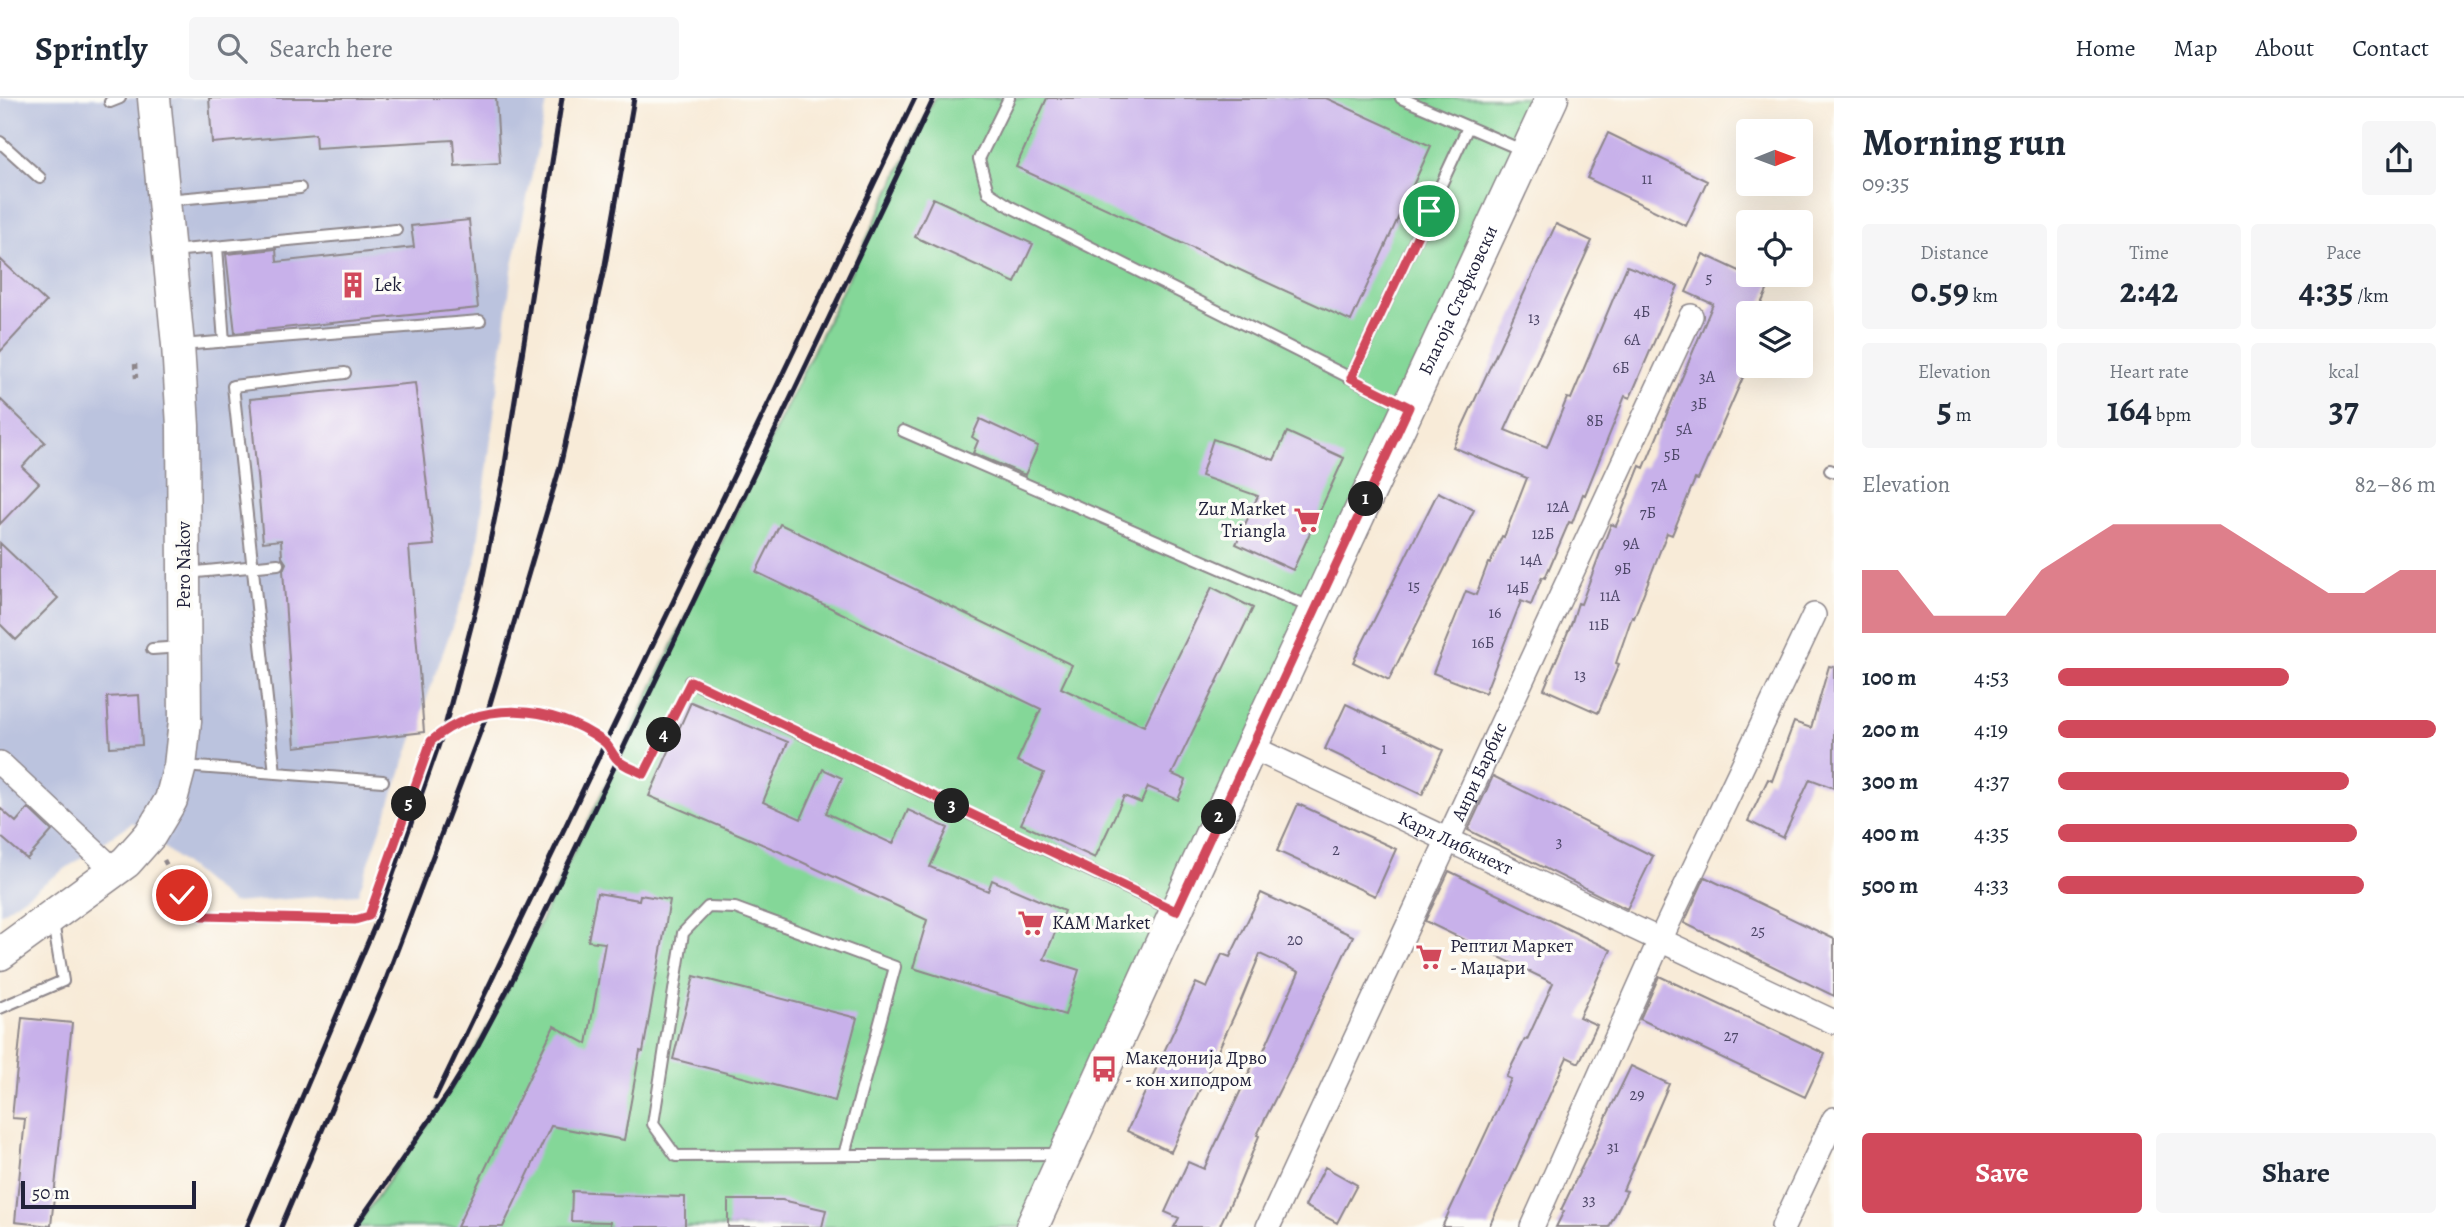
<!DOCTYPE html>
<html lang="en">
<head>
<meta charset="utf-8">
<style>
	body { margin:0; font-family:Alegreya,serif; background:#f6f6f7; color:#1f2937; height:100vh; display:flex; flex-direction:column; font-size:26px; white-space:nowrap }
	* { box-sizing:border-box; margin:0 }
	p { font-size:23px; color:#747a83 }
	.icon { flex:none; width:38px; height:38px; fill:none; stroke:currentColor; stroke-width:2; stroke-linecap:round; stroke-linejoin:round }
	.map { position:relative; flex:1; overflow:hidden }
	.side { display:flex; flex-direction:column; background:#fff; width:630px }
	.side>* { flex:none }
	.needle { width:46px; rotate:89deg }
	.tools { position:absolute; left:1736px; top:21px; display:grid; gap:14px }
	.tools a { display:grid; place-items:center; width:77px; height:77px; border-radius:7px; background:#fff; box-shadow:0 7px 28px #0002; font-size:35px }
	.scale { position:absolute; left:21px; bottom:18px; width:175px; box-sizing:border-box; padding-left:7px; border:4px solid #22223b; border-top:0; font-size:19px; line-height:24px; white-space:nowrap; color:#22223b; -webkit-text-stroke:5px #fdfcf7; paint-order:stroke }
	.pin { position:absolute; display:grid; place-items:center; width:60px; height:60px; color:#fff; margin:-30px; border:4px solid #fff; border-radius:50%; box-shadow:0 2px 7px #0007 }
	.km { position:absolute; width:35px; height:35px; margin:-18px; border-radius:50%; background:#222; color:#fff; font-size:19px; line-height:35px; text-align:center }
	.round { display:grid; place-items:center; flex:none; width:74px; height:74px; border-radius:7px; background:#f6f6f7 }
	.summary { display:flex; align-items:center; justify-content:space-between; height:119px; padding:0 28px }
	h1 { font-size:38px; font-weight:600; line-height:52px }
	.metrics { display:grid; grid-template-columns:repeat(3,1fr); gap:10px; height:119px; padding:7px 28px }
	.metrics div { display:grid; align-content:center; border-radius:7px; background:#f6f6f7; text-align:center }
	.metrics b { font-size:35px; font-weight:600 }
	.metrics small { font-size:19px; font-weight:400 }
	.metrics p { font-size:19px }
	.chart { height:196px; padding:14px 28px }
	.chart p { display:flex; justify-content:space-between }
	.chart svg { width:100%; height:126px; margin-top:7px; fill:#d1495b; opacity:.7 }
	.button { display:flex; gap:14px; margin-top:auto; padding:14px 28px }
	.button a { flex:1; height:80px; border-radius:7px; background:#d1495b; color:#fff; font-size:28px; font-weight:600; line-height:80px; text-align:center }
	.button a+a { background:#f6f6f7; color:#1f2937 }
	ul { padding:0 28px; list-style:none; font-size:23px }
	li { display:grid; grid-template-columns:112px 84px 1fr; align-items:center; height:52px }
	li i { height:18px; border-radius:9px; background:#d1495b }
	header { display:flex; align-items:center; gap:42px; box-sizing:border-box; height:98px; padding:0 35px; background:#fff; border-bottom:2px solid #e0e1e3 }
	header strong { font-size:33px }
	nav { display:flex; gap:38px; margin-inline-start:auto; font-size:24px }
	.search { width:490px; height:63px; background:#f6f6f7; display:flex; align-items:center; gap:18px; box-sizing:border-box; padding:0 24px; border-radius:7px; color:#747a83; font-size:26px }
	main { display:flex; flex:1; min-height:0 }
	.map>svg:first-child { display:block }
	.industrial { fill:#bbc3de }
	.green { fill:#84d798; stroke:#537c6a; stroke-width:2 }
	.building { fill:#c8b1ea }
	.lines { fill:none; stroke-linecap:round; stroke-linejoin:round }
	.lane-casing { stroke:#8d868a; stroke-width:14 }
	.street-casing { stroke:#8d868a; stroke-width:26 }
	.secondary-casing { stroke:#8d868a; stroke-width:35 }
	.path { stroke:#8d868a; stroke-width:4.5; stroke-dasharray:5 5; stroke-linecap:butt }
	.lane { stroke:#fff; stroke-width:10 }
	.street { stroke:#fff; stroke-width:23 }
	.secondary { stroke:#fff; stroke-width:32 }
	.rail { stroke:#22223b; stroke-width:5 }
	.route-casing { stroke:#fff; stroke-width:14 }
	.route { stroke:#d1495b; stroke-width:9 }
	.labels { text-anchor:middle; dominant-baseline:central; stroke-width:7; stroke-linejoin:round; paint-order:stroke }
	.number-label { font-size:16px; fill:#4c4667 }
	.poi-label { font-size:19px; fill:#22223b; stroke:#fdfcf7; text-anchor:start }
	.street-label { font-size:19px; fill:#22223b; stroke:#fdfcf7 }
</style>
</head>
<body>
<header>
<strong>Sprintly</strong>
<div class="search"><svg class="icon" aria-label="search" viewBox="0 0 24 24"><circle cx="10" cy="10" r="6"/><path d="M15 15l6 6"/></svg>Search here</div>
<nav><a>Home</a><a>Map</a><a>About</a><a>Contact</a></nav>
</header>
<main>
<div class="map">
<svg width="1834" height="1129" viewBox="0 0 1834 1129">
	<rect width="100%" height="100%" fill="#fdfcf7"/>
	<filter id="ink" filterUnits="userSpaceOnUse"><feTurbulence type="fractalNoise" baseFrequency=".0143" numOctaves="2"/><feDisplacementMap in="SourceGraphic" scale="14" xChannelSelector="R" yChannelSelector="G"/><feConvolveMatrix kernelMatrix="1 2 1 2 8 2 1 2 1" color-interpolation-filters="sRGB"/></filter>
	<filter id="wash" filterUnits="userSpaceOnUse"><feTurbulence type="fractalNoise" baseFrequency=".00686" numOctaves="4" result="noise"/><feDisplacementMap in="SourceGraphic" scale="28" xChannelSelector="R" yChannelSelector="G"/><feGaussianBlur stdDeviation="1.57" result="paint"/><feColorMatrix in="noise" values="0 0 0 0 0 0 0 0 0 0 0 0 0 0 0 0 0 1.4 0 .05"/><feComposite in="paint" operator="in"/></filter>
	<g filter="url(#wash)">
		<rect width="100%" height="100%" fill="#f8ebd8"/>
		<!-- industrial -->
		<path class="industrial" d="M 0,0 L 548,0 L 512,172 L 476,461 L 358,796 L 232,805 L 133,724 L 0,816 Z"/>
		<!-- green -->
		<path class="green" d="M 934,0 L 1542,0 L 1031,1129 L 356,1129 L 448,996 L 478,947 L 512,883 Z"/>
		<g id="blocks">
			<!-- building -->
			<path class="building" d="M 209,0 L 496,0 L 500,65 L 455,68 L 453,42 L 316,50 L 315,36 L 212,45 Z
				M 1047,0 L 1326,0 L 1431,48 L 1351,223 L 1016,69 Z
				M 1608,35 L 1707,83 L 1686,128 L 1587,80 Z
				M 933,100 L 1033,146 L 1015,185 L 915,139 Z
				M 469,122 L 478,210 L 235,235 L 226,156 L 276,151 L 277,164 L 414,149 L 411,128 Z
				M 1556,126 L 1592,143 L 1505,332 L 1547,349 L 1567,300 L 1571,301 L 1627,168 L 1678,188 L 1630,300 L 1625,298 L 1585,397 L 1583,396 L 1572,425 L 1569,424 L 1545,480 L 1542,479 L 1531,507 L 1521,503 L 1485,595 L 1433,575 L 1466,493 L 1476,497 L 1488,465 L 1490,466 L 1502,438 L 1504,439 L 1527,380 L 1453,349 Z
				M 1703,156 L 1748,177 L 1774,177 L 1757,215 L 1748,215 L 1748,267 L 1744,277 L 1698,382 L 1695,381 L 1672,437 L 1667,435 L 1634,520 L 1632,519 L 1616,565 L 1619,566 L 1598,615 L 1544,591 L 1572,524 L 1578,505 L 1581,506 L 1611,426 L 1616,428 L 1640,368 L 1644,370 L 1713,206 L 1686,194 Z
				M 0,161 L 46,204 L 0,254 Z
				M 415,285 L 434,447 L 409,449 L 424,634 L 295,649 L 283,472 L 286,465 L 282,459 L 281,442 L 263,444 L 250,301 Z
				M 0,301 L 45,344 L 22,369 L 39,385 L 0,426 Z
				M 980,321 L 1038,348 L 1025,377 L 973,355 L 978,343 L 972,339 Z
				M 1287,334 L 1344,360 L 1293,472 L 1236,446 L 1258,398 L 1201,378 L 1213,341 L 1274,362 Z
				M 1438,394 L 1474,412 L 1389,582 L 1353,564 Z
				M 780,426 L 1072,567 L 1061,590 L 1144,628 L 1212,489 L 1253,510 L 1172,676 L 1186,682 L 1178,702 L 1148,689 L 1141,705 L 1124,698 L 1095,760 L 1021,726 L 1044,675 L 1017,663 L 1041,611 L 756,474 Z
				M 0,445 L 58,500 L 16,542 L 0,526 Z
				M 1829,568 L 1834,569 L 1834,690 L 1810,681 L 1783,740 L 1748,723 L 1768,681 L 1772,683 L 1794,624 L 1811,630 Z
				M 139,597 L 142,647 L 110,649 L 107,599 Z
				M 691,604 L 788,644 L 763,704 L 801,721 L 823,671 L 842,680 L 826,715 L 893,746 L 908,712 L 948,730 L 930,769 L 988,793 L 992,782 L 1064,813 L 1044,861 L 1079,872 L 1065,917 L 913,870 L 927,822 L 778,753 L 649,698 Z
				M 1346,606 L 1443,652 L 1422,697 L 1325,651 Z
				M 1493,678 L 1653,758 L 1627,811 L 1468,732 Z
				M 1298,706 L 1396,751 L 1375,798 L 1277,753 Z
				M 0,710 L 16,724 L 28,710 L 52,733 L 27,761 L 0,738 Z
				M 1449,773 L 1611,852 L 1579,919 L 1597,927 L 1579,965 L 1567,959 L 1489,1129 L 1442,1129 L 1511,981 L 1506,979 L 1525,941 L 1527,942 L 1553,885 L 1425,823 Z
				M 1705,779 L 1834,841 L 1834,898 L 1684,825 Z
				M 597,795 L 639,802 L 640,797 L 670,802 L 643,954 L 640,953 L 624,1042 L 551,1028 L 503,1129 L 457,1129 L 554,928 L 587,946 L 605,845 L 588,843 Z
				M 1261,795 L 1353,838 L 1293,965 L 1257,1037 L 1259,1038 L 1239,1087 L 1219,1129 L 1174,1129 L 1179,1120 L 1165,1114 L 1188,1064 L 1204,1071 L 1255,962 L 1259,963 L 1299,874 L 1260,856 L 1240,905 L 1171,1054 L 1127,1033 L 1196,885 L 1207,890 L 1222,856 L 1230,859 Z
				M 694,878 L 857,920 L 835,1003 L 673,961 Z
				M 1659,878 L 1825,956 L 1805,999 L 1640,921 Z
				M 22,920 L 72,925 L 51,1128 L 15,1124 L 25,1021 L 12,1020 Z
				M 1631,968 L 1669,986 L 1623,1092 L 1627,1093 L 1609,1129 L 1556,1129 L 1564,1113 L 1561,1112 Z
				M 1325,1069 L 1357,1087 L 1337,1125 L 1305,1108 Z
				M 572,1093 L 611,1095 L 611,1097 L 685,1099 L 685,1129 L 610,1129 L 610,1124 L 571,1123 Z
				M 728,1102 L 782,1102 L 826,1112 L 822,1129 L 728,1129 Z"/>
		</g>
	</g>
	<g filter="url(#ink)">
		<use href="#blocks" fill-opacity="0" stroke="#8d868a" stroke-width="2"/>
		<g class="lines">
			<!-- lane casing -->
			<g class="lane-casing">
				<path id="lane" d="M 1009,0 L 979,61 L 988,94 L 1011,109 L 1406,308
					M 1401,0 L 1524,53
					M 110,4 L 120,0
					M 0,44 L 40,80
					M 166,102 L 300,90
					M 217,149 L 224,244
					M 172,153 L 396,132
					M 181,247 L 480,223
					M 1351,280 L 1468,29
					M 903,333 L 1312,510
					M 1830,372 L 1834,374
					M 187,475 L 278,466
					M 152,551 L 182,549
					M 690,583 L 1173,812
					M 183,668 L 383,683
					M 275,675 L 233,288 L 345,275
					M 0,910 L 63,883 L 53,824
					M 844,1057 L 895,869 L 735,810 L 708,809 L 683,835 L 653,1026 L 676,1058 L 1059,1056"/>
			</g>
			<!-- street casing -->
			<g class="street-casing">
				<g id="street">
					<path id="s1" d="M 1251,649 L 1834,924"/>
					<path d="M 0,665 L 114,772"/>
					<path id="s2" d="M 1268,1129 L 1691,218"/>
					<path d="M 1532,1129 L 1660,842 L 1814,517"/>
					<path d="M 1783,1129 L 1834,1021"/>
				</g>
			</g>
			<!-- secondary casing -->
			<g class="secondary-casing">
				<g id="secondary">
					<path d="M 0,856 L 126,764 L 150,737 L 171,702 L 180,668 L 185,623 L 183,328 L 178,247 L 154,0"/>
					<path id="s3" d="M 1032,1129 L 1251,649 L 1552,0"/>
				</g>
			</g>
			<!-- path -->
			<path class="path" d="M 135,266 L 136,280
				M 164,762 C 175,783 183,803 202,818 L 354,823 L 369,818 L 431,643 C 481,601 551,606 603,643 C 609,647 611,655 616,660 C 622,668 636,671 644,676 L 684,596"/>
			<!-- lane -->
			<use href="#lane" class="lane"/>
			<!-- street -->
			<use href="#street" class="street"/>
			<!-- secondary -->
			<use href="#secondary" class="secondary"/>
			<!-- rail -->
			<path class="rail" d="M 435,1000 L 915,0
				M 247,1129 L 376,825 L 444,632 L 479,498 L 503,379 L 562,0
				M 281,1129 L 385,884 L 487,616 L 560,369 L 605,167 L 634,0
				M 355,1129 L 448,996 L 478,947 L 512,883 L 934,0"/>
		</g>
	</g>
	<g class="lines" filter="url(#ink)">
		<!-- route casing -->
		<g class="route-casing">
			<path id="route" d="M 182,797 L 191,809 L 202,818 L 355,822 L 369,818 L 431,643 C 481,601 551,606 603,643 C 609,647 611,654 616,660 C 622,668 635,671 644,676 L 691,583 L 1176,813 L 1409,309 L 1351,280 L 1429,113"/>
		</g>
		<!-- route -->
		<use href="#route" class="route"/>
	</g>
	<!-- icons -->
	<defs>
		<g id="building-bare" transform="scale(2.1)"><path d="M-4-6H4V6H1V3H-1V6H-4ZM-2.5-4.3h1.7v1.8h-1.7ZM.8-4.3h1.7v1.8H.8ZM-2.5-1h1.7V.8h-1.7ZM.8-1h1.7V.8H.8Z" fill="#d1495b" stroke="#fdfcf7" stroke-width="2.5" paint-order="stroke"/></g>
		<g id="supermarket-bare" transform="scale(2.1)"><path d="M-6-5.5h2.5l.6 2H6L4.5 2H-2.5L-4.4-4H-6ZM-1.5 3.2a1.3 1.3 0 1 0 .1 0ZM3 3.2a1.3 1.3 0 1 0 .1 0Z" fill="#d1495b" stroke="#fdfcf7" stroke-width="2.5" paint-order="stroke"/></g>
		<g id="bus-bare" transform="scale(2.1)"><path d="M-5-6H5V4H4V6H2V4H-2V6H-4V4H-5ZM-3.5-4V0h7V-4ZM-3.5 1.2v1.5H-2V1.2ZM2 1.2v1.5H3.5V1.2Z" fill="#d1495b" stroke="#fdfcf7" stroke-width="2.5" paint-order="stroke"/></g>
	</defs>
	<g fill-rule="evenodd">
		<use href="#building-bare" x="353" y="187"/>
		<use href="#supermarket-bare" x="1307" y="422"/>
		<use href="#supermarket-bare" x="1031" y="825"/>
		<use href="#supermarket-bare" x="1429" y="859"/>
		<use href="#bus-bare" x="1104" y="971"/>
	</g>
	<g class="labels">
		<!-- number labels -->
		<g class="number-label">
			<text x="1647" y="81">11</text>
			<text x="1709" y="180">5</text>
			<text x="1642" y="214">4Б</text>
			<text x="1534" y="220">13</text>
			<text x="1632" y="242">6А</text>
			<text x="1621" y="270">6Б</text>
			<text x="1707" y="279">3А</text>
			<text x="1699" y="306">3Б</text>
			<text x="1595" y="323">8Б</text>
			<text x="1684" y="331">5А</text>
			<text x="1672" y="357">5Б</text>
			<text x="1659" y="387">7А</text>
			<text x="1558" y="409">12А</text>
			<text x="1648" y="415">7Б</text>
			<text x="1543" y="436">12Б</text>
			<text x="1631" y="446">9А</text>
			<text x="1531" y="462">14А</text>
			<text x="1623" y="471">9Б</text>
			<text x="1414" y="488">15</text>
			<text x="1518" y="490">14Б</text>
			<text x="1610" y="498">11А</text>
			<text x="1495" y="515">16</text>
			<text x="1599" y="527">11Б</text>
			<text x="1483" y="545">16Б</text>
			<text x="1580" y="577">13</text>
			<text x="1384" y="651">1</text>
			<text x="1559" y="744">3</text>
			<text x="1336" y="752">2</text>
			<text x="1758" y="833">25</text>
			<text x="1295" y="842">20</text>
			<text x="1731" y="938">27</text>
			<text x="1637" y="997">29</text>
			<text x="1613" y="1049">31</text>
			<text x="1589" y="1102">33</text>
		</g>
		<!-- poi labels -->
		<g class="poi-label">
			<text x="374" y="187">Lek</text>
			<text x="1286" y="411" text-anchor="end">Zur Market<tspan x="1286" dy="22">Triangla</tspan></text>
			<text x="1052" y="825">KAM Market</text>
			<text x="1450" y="848">Рептил Маркет<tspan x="1450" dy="22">- Маџари</tspan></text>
			<text x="1125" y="960">Македонија Дрво<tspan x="1125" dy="22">- кон хиподром</tspan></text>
		</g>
		<!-- street labels -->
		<g class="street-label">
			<text stroke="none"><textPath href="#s3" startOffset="1020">Благоја Стефковски</textPath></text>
			<text transform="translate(184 467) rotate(-90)">Pero Nakov</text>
			<text stroke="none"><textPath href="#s2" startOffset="502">Анри Барбис</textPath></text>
			<text stroke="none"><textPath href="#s1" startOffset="226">Карл Либкнехт</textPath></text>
		</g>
	</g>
</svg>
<div class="tools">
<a><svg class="needle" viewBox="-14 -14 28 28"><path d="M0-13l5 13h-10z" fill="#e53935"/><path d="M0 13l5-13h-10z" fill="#747a83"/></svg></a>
<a><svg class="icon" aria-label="locate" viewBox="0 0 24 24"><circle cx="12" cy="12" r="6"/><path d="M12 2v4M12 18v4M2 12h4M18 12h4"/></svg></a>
<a><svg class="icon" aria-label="layers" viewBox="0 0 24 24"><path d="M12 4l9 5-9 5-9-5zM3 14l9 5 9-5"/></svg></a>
</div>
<div class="scale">50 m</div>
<div class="pin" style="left:1429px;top:113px;background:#1e9e55"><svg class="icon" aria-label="arrive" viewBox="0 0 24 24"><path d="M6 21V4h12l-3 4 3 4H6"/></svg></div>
<div class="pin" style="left:182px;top:797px;background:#d93025"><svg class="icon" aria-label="check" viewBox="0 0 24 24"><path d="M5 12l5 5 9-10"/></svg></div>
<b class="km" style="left:1366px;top:401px">1</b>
<b class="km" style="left:1219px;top:719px">2</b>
<b class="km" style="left:952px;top:708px">3</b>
<b class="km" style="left:664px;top:637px">4</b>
<b class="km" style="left:409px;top:706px">5</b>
</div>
<section class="side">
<div class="summary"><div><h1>Morning run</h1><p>09:35</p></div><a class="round"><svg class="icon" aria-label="share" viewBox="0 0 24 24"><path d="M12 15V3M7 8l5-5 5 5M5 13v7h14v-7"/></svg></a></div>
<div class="metrics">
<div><p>Distance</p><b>0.59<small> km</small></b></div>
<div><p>Time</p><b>2:42</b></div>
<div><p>Pace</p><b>4:35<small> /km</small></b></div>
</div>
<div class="metrics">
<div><p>Elevation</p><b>5<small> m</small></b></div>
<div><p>Heart rate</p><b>164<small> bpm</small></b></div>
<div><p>kcal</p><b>37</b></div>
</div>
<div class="chart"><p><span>Elevation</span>82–86 m</p>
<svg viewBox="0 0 160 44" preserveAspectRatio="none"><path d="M0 44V22L10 22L20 38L30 38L40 38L50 22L60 14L70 6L80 6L90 6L100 6L110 14L120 22L130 30L140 30L150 22L160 22V44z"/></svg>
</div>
<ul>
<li><b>100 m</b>4:53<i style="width:61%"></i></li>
<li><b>200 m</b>4:19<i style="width:100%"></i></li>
<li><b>300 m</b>4:37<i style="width:77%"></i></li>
<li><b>400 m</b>4:35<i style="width:79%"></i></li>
<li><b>500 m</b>4:33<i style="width:81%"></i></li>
</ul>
<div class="button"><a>Save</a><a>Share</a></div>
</section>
</main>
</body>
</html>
